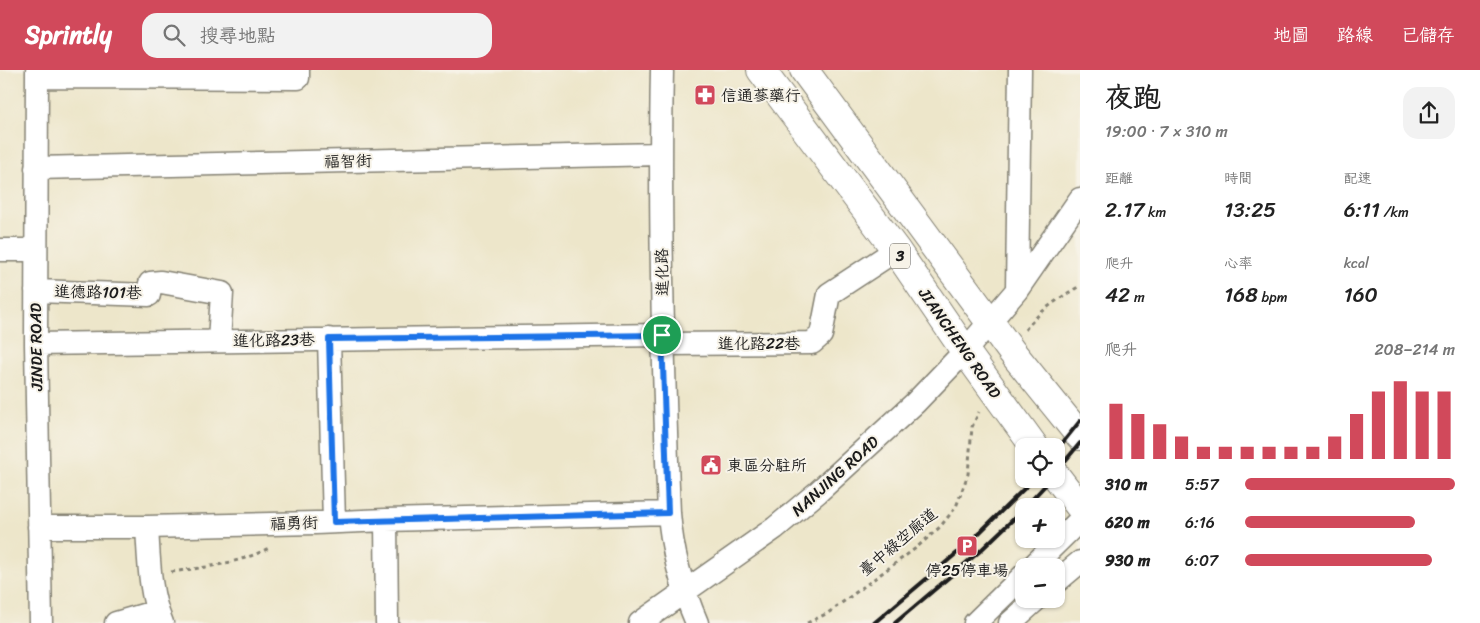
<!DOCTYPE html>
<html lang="zh-TW">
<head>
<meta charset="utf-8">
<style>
	body { margin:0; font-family:Sriracha,"LXGW WenKai TC",sans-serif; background:#f2f2f2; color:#222; height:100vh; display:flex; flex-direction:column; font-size:19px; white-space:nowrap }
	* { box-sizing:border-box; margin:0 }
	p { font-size:16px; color:#767676 }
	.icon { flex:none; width:28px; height:28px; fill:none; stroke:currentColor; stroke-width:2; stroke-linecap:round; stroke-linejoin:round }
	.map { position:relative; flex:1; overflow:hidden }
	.details { display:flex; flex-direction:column; background:#fff; width:400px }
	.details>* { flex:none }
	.fabs { position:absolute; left:1015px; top:368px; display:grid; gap:10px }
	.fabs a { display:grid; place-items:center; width:50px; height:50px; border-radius:10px; background:#fff; box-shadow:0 1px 4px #0004; font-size:25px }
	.pin { position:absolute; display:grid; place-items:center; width:42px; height:42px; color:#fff; margin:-21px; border:2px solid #fff; border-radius:50%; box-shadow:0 1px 5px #0007 }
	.round { display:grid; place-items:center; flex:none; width:52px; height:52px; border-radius:15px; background:#f2f2f2 }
	.overview { display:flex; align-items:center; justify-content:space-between; height:85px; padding:0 25px }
	h1 { font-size:28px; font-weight:600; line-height:38px }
	.stats { display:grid; grid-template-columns:repeat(3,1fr); gap:8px; height:85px; padding:5px 25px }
	.stats div { display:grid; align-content:center }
	.stats b { font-size:21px; font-weight:600 }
	.stats small { font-size:14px; font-weight:400 }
	.stats p { font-size:14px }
	.chart { height:140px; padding:10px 25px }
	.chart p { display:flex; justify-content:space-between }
	.chart svg { width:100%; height:90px; margin-top:5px; stroke:#d1495b; stroke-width:6 }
	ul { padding:0 25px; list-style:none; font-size:16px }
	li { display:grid; grid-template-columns:80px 60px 1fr; align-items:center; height:38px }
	li i { height:12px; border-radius:6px; background:#d1495b }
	header { display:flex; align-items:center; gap:30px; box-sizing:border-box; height:70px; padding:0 25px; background:#d1495b; color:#fff }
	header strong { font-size:24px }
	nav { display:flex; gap:28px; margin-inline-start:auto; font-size:18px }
	.search { width:350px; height:45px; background:#f2f2f2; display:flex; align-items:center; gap:12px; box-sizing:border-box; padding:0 18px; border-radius:15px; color:#767676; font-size:19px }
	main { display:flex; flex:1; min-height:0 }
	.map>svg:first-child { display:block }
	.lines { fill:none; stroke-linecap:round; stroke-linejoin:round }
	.minor-casing { stroke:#848173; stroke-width:25 }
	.major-casing { stroke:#848173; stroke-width:30 }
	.path { stroke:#848173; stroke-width:3; stroke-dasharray:4 4; stroke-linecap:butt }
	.minor { stroke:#fff; stroke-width:22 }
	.major { stroke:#fff; stroke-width:28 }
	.rail { stroke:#1c1c1c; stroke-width:4 }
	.route-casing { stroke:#fff; stroke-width:10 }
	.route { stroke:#1a73e8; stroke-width:6 }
	.labels { text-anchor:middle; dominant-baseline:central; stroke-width:4; stroke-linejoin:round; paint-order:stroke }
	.shield { fill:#f7f3e8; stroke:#5e5c59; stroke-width:1 }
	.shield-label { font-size:15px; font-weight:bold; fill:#1c1c1c }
	.poi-label { font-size:16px; fill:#1c1c1c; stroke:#f7f3e8; text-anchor:start }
	.street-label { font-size:16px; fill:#1c1c1c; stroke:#f7f3e8 }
</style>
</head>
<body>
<header>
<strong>Sprintly</strong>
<div class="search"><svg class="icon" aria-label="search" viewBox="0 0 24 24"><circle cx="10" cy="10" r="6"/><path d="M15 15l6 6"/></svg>搜尋地點</div>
<nav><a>地圖</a><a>路線</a><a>已儲存</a></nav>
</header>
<main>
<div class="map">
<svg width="1080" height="553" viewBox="0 0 1080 553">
	<rect width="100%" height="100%" fill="#f7f3e8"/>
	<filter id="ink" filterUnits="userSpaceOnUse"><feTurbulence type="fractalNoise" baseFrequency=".02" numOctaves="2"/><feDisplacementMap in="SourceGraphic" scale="10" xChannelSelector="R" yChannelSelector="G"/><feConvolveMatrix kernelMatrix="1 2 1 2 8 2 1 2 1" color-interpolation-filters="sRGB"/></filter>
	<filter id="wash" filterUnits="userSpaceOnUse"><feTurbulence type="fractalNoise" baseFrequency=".0096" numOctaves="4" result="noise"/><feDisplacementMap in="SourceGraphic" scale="20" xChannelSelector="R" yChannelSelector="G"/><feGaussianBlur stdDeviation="1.12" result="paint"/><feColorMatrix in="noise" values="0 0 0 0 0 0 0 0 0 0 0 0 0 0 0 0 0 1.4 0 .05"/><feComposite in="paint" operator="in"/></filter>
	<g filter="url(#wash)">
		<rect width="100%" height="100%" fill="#ede6ca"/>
	</g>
	<g filter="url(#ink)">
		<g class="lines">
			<!-- minor casing -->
			<g class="minor-casing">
				<path id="minor" d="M 37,0 L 36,274 L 41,553
					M 662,0 C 659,148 663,295 669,443 C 672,482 682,518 697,553
					M 37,7 L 298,8 L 298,0
					M 36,98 L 661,84
					M 0,180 L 36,180
					M 1017,220 L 1020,0
					M 36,221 L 149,225 L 150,213 L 161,212 L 222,223 L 219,271
					M 329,269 L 334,452
					M 36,274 L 662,265
					M 663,274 L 812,273 L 821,265 L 829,224 L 896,180
					M 386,450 L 387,553
					M 39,457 L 147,457 L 316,453 L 386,450 L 669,443
					M 147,457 C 149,489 149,523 162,553
					M 1033,496 L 1080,450
					M 1056,512 L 1080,492
					M 116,553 L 157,541
					M 640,553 L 775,458 L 818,422 L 915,333 L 965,281 L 1017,220 L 1080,129
					M 975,553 L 1024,505
					M 1010,553 L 1037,529"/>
			</g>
			<!-- major casing -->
			<g class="major-casing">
				<path id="major" d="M 761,0 L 896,180 L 965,281 L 1034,376
					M 804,0 L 1012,282 L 1080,366
					M 1056,406 L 1080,437"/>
			</g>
			<!-- path -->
			<path class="path" d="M 1025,260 C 1041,240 1057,229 1080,216
				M 171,502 C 207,497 238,494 271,477
				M 807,553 L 828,543 L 916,478 L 940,457 L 956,437 L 968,404 L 972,357 L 979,342"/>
			<!-- minor -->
			<use href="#minor" class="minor"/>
			<!-- major -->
			<use href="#major" class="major"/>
			<!-- rail -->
			<path class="rail" d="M 1056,381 L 1080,351
				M 1056,402 L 1080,373
				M 1026,436 L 1051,409
				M 874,553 L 970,472 L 1034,409
				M 895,553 L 979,482 L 1024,439"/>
		</g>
	</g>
	<g class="lines" filter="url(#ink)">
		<!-- route casing -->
		<g class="route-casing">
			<path id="route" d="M 662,265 L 668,443 L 334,452 L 329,269 Z"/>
		</g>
		<!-- route -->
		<use href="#route" class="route"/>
	</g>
	<!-- icons -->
	<defs>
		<g id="pharmacy-square" transform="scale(1.125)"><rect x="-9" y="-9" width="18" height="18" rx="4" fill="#d1495b" stroke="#f7f3e8"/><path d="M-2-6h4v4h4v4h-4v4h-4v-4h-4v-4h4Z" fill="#fff"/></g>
		<g id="civic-square" transform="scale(1.125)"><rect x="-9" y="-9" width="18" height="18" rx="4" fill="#d1495b" stroke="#f7f3e8"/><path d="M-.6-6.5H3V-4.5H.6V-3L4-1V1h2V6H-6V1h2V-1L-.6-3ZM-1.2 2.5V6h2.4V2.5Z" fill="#fff"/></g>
		<g id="parking-square" transform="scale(1.125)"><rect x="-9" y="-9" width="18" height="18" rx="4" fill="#d1495b" stroke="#f7f3e8"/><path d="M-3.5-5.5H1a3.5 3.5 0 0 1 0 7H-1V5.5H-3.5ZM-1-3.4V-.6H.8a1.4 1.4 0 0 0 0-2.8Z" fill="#fff"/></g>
	</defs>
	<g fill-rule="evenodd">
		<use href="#pharmacy-square" x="705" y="25"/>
		<use href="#civic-square" x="711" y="395"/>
		<use href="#parking-square" x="967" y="476"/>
	</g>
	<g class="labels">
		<!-- shield labels -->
		<rect class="shield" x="890" y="173.5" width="20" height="25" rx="4"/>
		<g class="shield-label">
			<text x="900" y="186">3</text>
		</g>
		<!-- poi labels -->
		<g class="poi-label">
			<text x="721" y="25">信通蔘藥行</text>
			<text x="727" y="395">東區分駐所</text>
			<text x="967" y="500" text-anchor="middle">停25停車場</text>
		</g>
		<!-- street labels -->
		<g class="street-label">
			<text transform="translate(348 91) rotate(-1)">福智街</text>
			<text transform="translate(662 202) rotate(-91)">進化路</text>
			<text transform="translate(98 222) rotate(1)">進德路101巷</text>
			<text transform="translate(274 270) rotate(-1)">進化路23巷</text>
			<text x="759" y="273">進化路22巷</text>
			<text transform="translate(960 273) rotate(55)">JIANCHENG ROAD</text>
			<text transform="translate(36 277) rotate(-91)">JINDE ROAD</text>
			<text transform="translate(835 406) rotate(-42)">NANJING ROAD</text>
			<text transform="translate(294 453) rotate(-2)">福勇街</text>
			<text transform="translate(898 472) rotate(-40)">臺中綠空廊道</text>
		</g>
	</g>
</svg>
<div class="fabs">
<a><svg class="icon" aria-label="locate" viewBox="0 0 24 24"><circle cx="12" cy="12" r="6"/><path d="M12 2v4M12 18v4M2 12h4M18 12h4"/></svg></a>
<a>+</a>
<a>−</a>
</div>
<div class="pin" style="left:662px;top:265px;background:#1e9e55"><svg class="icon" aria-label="arrive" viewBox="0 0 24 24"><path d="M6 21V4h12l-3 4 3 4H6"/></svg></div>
</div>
<section class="details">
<div class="overview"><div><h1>夜跑</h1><p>19:00 · 7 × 310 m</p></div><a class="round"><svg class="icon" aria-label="share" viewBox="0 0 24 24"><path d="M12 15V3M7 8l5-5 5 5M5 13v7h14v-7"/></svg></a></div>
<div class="stats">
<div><p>距離</p><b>2.17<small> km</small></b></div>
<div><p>時間</p><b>13:25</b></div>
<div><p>配速</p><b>6:11<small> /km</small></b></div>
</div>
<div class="stats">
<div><p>爬升</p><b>42<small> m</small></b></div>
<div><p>心率</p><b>168<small> bpm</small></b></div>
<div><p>kcal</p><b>160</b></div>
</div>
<div class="chart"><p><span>爬升</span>208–214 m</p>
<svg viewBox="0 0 160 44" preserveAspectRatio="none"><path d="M5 44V17M15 44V22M25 44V27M35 44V33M45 44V38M55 44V38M65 44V38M75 44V38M85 44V38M95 44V38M105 44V33M115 44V22M125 44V11M135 44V6M145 44V11M155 44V11"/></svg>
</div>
<ul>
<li><b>310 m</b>5:57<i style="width:100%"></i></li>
<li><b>620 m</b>6:16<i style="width:81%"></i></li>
<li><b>930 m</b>6:07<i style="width:89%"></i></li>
</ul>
</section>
</main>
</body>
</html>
